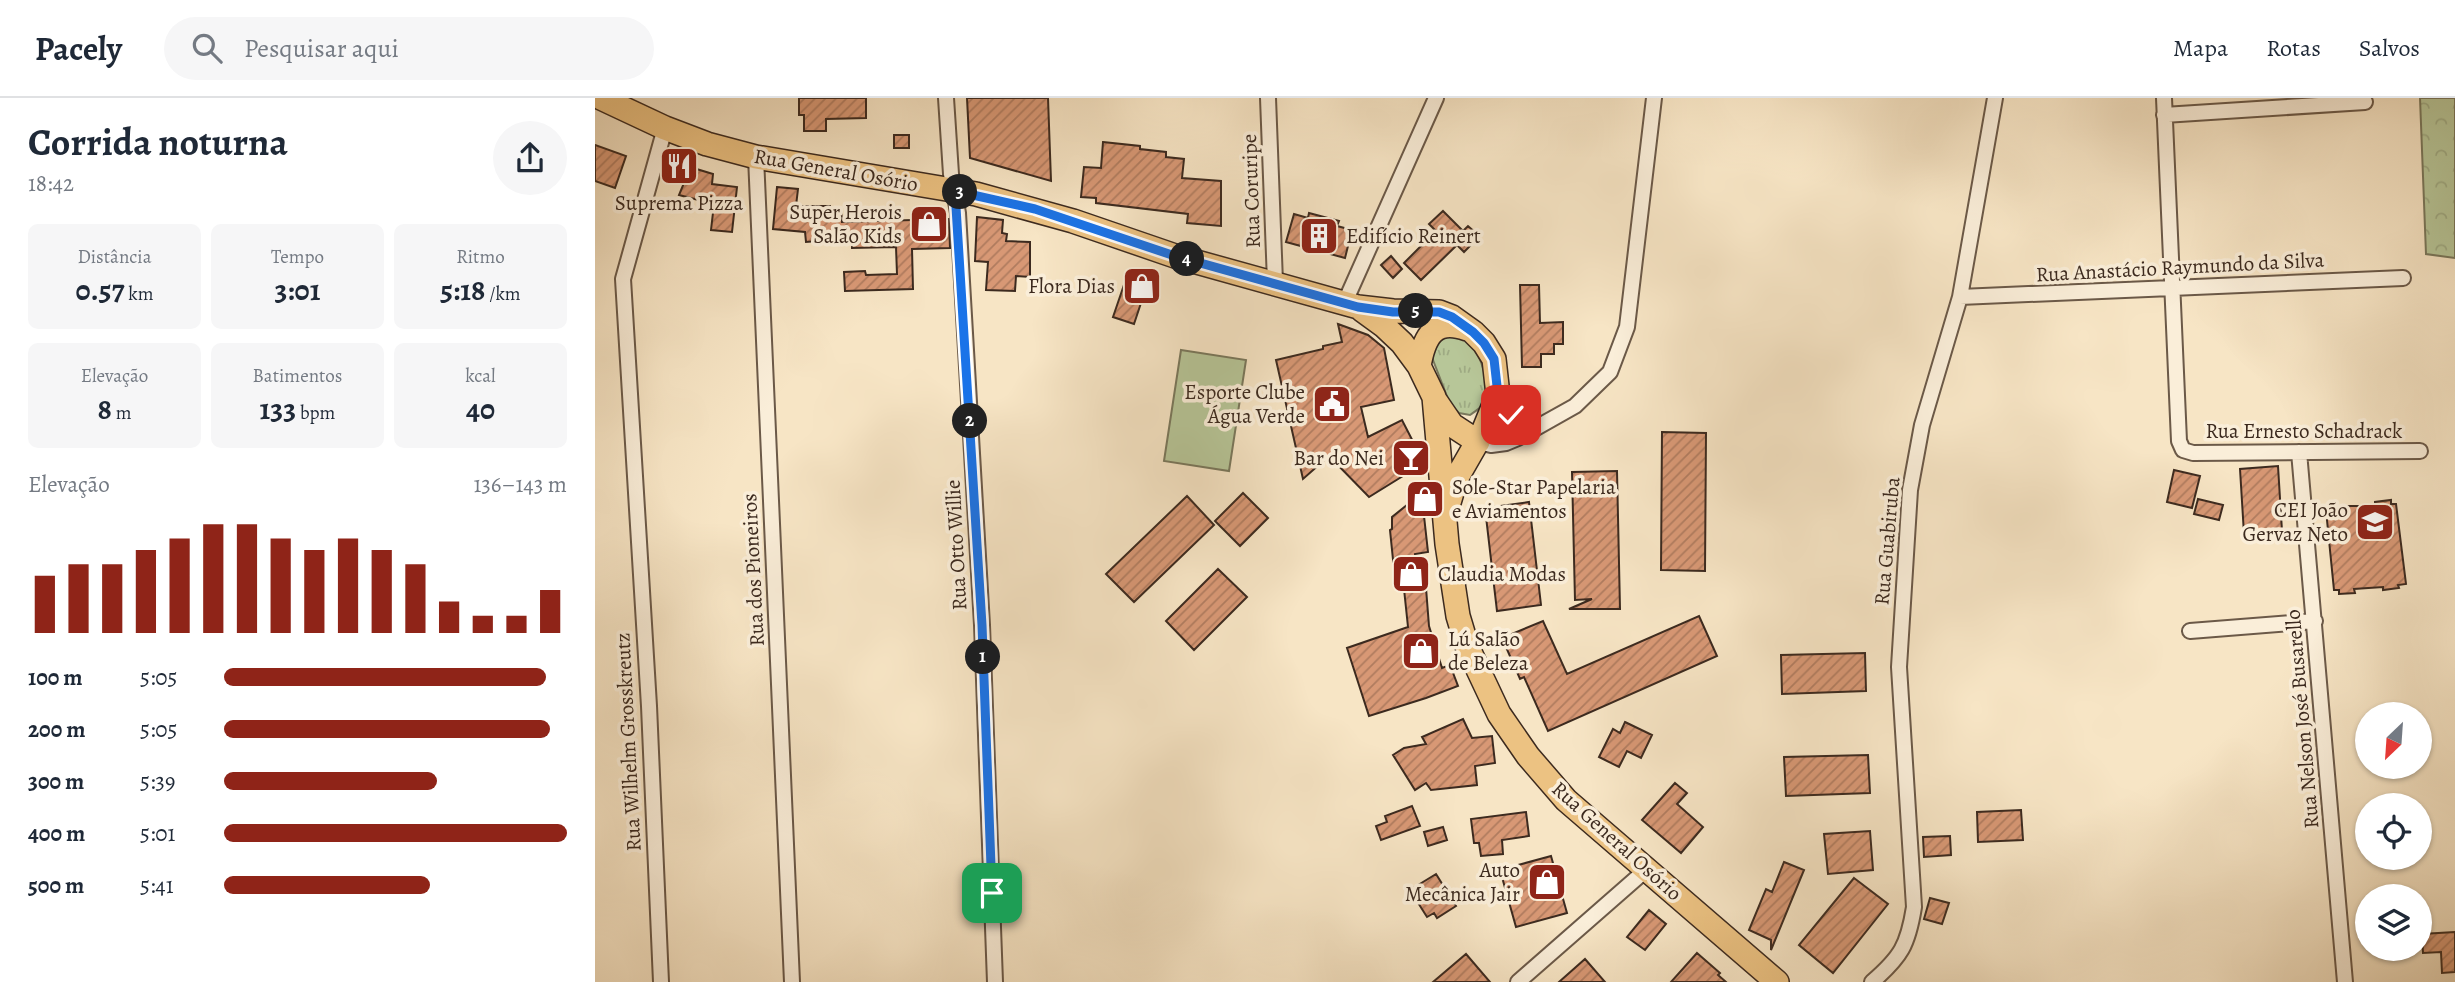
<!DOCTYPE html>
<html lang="pt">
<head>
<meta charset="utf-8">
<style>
	body { margin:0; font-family:Alegreya,serif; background:#f6f6f7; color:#1f2937; height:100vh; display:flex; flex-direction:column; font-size:26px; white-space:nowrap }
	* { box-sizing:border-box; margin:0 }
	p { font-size:23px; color:#747a83 }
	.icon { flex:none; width:38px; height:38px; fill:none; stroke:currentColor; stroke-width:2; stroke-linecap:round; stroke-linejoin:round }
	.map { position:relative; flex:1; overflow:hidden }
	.panel { display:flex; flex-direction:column; background:#fff; width:595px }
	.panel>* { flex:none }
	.needle { width:46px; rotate:205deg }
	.fabs { position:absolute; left:1760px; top:604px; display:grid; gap:14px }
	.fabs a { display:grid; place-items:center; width:77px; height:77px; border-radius:50%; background:#fff; box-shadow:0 2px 5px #0004; font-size:35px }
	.pin { position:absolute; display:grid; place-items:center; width:60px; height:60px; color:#fff; margin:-30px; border-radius:14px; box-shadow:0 4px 10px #0006 }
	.km { position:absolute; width:35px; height:35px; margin:-18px; border-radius:50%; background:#222; color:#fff; font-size:19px; line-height:35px; text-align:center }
	.round { display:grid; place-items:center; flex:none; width:74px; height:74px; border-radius:37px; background:#f6f6f7 }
	.headline { display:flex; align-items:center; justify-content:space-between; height:119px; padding:0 28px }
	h1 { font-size:38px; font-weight:600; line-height:52px }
	.stats { display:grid; grid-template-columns:repeat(3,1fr); gap:10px; height:119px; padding:7px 28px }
	.stats div { display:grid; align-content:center; border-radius:10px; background:#f6f6f7; text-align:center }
	.stats b { font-size:30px; font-weight:600 }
	.stats small { font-size:19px; font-weight:400 }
	.stats p { font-size:19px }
	.chart { height:196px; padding:14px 28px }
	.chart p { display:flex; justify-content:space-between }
	.chart svg { width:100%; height:126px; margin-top:7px; stroke:#8f2418; stroke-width:6 }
	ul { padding:0 28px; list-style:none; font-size:23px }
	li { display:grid; grid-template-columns:112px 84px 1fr; align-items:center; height:52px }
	li i { height:18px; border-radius:9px; background:#8f2418 }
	header { display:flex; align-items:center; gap:42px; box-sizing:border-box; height:98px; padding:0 35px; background:#fff; border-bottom:2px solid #e0e1e3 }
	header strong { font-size:33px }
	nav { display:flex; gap:38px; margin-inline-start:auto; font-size:24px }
	.search { width:490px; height:63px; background:#f6f6f7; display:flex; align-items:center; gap:18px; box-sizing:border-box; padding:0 24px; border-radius:38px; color:#747a83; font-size:26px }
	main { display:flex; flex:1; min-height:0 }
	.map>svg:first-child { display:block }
	.grass { fill:url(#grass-tufts); stroke:#7a785c; stroke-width:2 }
	.forest { fill:url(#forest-crowns); stroke:#7a785c; stroke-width:2 }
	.garden { fill:#b7c698; stroke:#7a785c; stroke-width:2 }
	.building { fill:url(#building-hatch); stroke:#3c2a1f; stroke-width:2 }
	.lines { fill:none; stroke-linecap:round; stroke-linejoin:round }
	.minor-casing { stroke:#6b5948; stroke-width:18 }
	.primary-casing { stroke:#3c2a1f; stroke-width:26 }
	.minor { stroke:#faeed9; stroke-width:14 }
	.primary { stroke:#ecc282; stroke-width:23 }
	.route-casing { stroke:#fff; stroke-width:14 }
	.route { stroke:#1a73e8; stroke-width:9 }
	.labels { text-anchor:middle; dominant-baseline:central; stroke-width:7; stroke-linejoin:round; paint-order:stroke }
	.street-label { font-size:21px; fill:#3c2a1f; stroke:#faeed9 }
	.poi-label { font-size:21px; fill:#3c2a1f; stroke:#faeed9; text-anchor:end }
</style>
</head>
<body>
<header>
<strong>Pacely</strong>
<div class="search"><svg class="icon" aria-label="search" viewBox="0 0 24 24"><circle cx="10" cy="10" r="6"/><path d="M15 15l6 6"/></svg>Pesquisar aqui</div>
<nav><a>Mapa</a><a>Rotas</a><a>Salvos</a></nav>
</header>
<main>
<section class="panel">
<div class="headline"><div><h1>Corrida noturna</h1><p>18:42</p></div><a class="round"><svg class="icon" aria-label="share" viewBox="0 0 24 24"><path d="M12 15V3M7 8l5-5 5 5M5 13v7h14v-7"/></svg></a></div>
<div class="stats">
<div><p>Distância</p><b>0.57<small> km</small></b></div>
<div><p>Tempo</p><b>3:01</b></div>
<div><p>Ritmo</p><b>5:18<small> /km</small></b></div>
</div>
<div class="stats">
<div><p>Elevação</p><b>8<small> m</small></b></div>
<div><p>Batimentos</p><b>133<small> bpm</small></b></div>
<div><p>kcal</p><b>40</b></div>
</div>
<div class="chart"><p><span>Elevação</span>136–143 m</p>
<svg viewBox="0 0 160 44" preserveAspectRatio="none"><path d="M5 44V24M15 44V20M25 44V20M35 44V15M45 44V11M55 44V6M65 44V6M75 44V11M85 44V15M95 44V11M105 44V15M115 44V20M125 44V33M135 44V38M145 44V38M155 44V29"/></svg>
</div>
<ul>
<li><b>100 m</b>5:05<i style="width:94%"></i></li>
<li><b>200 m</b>5:05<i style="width:95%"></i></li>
<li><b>300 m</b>5:39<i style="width:62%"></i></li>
<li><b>400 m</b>5:01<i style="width:100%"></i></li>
<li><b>500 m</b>5:41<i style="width:60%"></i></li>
</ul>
</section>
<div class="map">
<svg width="1860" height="884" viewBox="0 0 1860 884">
	<defs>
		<pattern id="grass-tufts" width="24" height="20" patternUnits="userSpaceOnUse" patternTransform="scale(1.75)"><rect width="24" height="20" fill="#b7c698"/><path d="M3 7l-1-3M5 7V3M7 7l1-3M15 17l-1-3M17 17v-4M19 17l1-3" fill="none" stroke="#9eaa83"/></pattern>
		<pattern id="forest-crowns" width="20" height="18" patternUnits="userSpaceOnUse" patternTransform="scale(1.75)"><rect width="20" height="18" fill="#b7c698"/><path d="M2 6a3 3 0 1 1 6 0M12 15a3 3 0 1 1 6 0" fill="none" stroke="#9eaa83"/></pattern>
		<pattern id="building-hatch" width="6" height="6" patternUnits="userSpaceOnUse" patternTransform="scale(1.75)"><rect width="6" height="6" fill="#d89875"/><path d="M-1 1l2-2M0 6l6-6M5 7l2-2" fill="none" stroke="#b07c5f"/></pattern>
	</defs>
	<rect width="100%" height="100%" fill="#f7e5c5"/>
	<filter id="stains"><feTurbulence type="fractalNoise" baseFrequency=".00286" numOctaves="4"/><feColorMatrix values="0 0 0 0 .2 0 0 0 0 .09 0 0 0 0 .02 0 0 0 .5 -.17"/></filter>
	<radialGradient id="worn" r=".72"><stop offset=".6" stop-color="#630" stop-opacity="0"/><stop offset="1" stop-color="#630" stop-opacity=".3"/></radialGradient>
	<!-- grass -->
	<path class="grass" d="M 847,238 C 852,238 859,237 864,239 C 884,244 895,283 890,301 C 888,309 882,312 875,317 L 864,315 L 855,306 L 838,262 L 838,252 Z"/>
	<!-- forest -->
	<path class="forest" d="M 1825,0 L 1860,0 L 1860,160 L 1831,156 Z"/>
	<!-- garden -->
	<path class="garden" d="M 586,252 L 651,262 L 634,373 L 569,363 Z"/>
	<!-- building -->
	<path class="building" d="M 204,0 L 271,0 L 271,20 L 231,21 L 231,33 L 209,33 L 209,17 L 204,17 Z
		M 372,0 L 453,0 L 456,83 L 375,60 Z
		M 299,37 L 314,37 L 314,50 L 299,50 Z
		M 508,44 L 545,48 L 545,51 L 571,54 L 571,59 L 589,61 L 587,80 L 626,83 L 626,128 L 592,125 L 593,116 L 501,105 L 501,100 L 486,99 L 489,69 L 506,70 Z
		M 0,47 L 31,58 L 20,90 L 0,83 Z
		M 85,54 L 99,59 L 95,69 L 118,76 L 117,86 L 142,89 L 137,134 L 116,132 L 119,106 L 84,97 L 89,85 L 69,78 L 72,60 Z
		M 182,89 L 203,91 L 201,108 L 235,108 L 235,111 L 246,110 L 247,124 L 354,121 L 355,150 L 317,151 L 318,191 L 250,193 L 249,174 L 270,173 L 271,177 L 302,176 L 301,149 L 257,150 L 257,137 L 223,138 L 223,143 L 211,144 L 210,134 L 178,131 Z
		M 848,113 L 868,133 L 873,128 L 881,135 L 876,147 L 869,154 L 862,147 L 826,182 L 809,165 L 841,133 L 834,126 Z
		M 714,115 L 744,123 L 742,128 L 757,132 L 750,160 L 691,144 L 699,116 L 713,120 Z
		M 382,119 L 408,122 L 407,135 L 412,136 L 411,143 L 435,144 L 435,179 L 421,178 L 420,193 L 391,192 L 393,164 L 380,163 Z
		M 796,158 L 807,171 L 798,180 L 786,167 Z
		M 532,178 L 563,190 L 559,203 L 548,199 L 539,226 L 518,219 Z
		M 925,187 L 944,187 L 945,225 L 968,224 L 968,246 L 959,246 L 959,256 L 946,256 L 946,269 L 927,269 Z
		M 743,226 L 773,237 L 789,250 L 799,302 L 766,309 L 773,339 L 807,322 L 829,365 L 774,399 L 734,358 L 708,381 L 681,262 L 728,251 L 728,248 L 747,244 Z
		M 1067,334 L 1111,335 L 1110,473 L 1066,472 Z
		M 1683,368 L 1687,433 L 1649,436 L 1645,371 Z
		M 1579,372 L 1605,378 L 1597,410 L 1572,404 Z
		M 1022,373 L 1025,511 L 974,511 L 997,501 L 980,502 L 977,374 Z
		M 833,390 L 835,418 L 829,418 L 833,454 L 820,456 L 824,490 L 831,490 L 834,528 L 847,570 L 855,567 L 863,588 L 831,600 L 774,618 L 752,550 L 813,529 L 809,491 L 801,491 L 795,432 L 797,431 L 797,419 Z
		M 648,395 L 673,420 L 645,448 L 620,423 Z
		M 592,398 L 619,427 L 539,504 L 511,476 Z
		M 1603,401 L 1628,407 L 1624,422 L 1599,416 Z
		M 1796,402 L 1796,406 L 1801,406 L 1811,486 L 1803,487 L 1804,490 L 1788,492 L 1788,489 L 1759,491 L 1760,495 L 1744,496 L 1744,492 L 1739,492 L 1731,412 L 1752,408 L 1780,408 L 1780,404 Z
		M 934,404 L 946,507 L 902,513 L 890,410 Z
		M 623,471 L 652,499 L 599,552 L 571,523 Z
		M 1104,518 L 1122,558 L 953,633 L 929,579 L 925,581 L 907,540 L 948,523 L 972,576 Z
		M 1270,555 L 1271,593 L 1187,596 L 1186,557 Z
		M 868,621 L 877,640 L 897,638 L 900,665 L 880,668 L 882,687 L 836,692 L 831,685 L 820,692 L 798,657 L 809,650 L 831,646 L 827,639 Z
		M 1030,624 L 1057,637 L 1046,660 L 1032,653 L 1024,669 L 1004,659 L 1018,631 L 1025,635 Z
		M 1273,657 L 1275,695 L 1191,698 L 1189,659 Z
		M 1080,685 L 1092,695 L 1082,706 L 1108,729 L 1086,755 L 1047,722 Z
		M 817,708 L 825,728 L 786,742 L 781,728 L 792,724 L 790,718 Z
		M 1426,712 L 1428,742 L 1383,744 L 1382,714 Z
		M 931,714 L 934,738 L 907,742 L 908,756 L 886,758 L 884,745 L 879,745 L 876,721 Z
		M 848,729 L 852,742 L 833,748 L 829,734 Z
		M 1275,733 L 1278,772 L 1233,776 L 1229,736 Z
		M 1355,738 L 1356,757 L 1329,759 L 1328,739 Z
		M 956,758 L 972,815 L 921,829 L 905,772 Z
		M 1189,764 L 1209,772 L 1176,852 L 1176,842 L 1154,832 L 1171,791 L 1177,794 Z
		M 841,776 L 861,808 L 842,820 L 839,815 L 832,819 L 815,792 Z
		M 1259,780 L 1293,806 L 1238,875 L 1204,847 Z
		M 1335,800 L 1354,805 L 1347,826 L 1329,821 Z
		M 1054,812 L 1071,826 L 1050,852 L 1032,839 Z
		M 1860,834 L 1860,874 L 1847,875 L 1846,854 L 1828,855 L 1827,836 Z
		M 1102,855 L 1125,875 L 1123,877 L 1131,884 L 1076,884 Z
		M 871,856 L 895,884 L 838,884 Z
		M 990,861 L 1010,884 L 964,884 Z"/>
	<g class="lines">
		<!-- minor casing -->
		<g class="minor-casing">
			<path id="minor" d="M 351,0 L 356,76 L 363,115 L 387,527 L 400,884
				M 673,0 L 680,184
				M 1569,0 L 1584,343 L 1588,352 L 1598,355 L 1825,353
				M 1569,17 L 1770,4
				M 161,59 L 197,884
				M 1365,199 L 1808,180
				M 750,204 L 841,0
				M 903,297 C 914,314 921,324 941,329
				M 883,344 L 896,347 L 911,345 L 923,340 L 980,308 L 1015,274 L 1032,229 L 1059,0
				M 1704,354 L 1750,884
				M 1595,533 L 1720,523
				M 66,884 L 54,608 L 28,181 L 70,30
				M 923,884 L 1052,771
				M 1277,884 C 1306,859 1313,847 1319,809 L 1304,569 L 1315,392 L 1327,327 L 1365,199 L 1400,0"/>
		</g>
		<!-- primary casing -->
		<g class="primary-casing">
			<path id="primary" d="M 6,0 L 70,30 L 112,46 L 161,59 L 381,96 L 478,123 L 580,158 L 763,209 L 798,213 L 844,214 L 857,219 L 878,234 L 889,245 L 899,261 L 903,297 L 888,334 L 861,381 L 850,418
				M 767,212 L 789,228 L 807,245 L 824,268 L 839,299 L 852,446 L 863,518 L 872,548 L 904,616 L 933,658 L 971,702 L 1182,884
				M 824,268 C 829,239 839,219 872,231
				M 840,302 L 857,327 L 883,344"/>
		</g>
		<!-- minor -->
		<use href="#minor" class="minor"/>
		<!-- primary -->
		<use href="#primary" class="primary"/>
	</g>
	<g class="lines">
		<!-- route casing -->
		<g class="route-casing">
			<path id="route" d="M 397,795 L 387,527 L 360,93 L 440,111 L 580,158 L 763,209 L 798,214 L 844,214 L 857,219 L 878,234 L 889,245 L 899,261 L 903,297 L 916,317"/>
		</g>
		<!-- route -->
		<use href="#route" class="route"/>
	</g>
	<!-- icons -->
	<defs>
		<g id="restaurant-square" transform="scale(2.0125)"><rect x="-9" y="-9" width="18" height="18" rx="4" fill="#8f2418" stroke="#faeed9"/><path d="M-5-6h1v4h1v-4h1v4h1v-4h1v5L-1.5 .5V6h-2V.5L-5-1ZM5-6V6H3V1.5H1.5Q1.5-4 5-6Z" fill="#fff"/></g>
		<g id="shop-square" transform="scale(2.0125)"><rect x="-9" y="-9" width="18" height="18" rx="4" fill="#8f2418" stroke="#faeed9"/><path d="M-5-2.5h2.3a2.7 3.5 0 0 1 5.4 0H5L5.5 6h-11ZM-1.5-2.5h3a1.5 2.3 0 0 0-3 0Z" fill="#fff"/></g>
		<g id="building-square" transform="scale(2.0125)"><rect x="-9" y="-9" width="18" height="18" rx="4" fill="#8f2418" stroke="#faeed9"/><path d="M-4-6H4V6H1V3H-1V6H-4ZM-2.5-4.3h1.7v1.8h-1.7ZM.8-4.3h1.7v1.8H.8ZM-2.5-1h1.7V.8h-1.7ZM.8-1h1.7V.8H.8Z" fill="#fff"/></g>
		<g id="civic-square" transform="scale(2.0125)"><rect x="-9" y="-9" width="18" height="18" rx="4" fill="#8f2418" stroke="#faeed9"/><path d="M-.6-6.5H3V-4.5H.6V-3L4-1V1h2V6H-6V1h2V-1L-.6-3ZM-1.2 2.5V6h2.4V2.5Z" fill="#fff"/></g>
		<g id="bar-square" transform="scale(2.0125)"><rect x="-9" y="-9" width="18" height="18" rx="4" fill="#8f2418" stroke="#faeed9"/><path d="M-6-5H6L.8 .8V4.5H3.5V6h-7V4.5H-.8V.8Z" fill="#fff"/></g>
		<g id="school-square" transform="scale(2.0125)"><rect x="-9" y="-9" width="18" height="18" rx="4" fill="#8f2418" stroke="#faeed9"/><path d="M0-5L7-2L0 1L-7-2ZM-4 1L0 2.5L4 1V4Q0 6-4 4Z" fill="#fff"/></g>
	</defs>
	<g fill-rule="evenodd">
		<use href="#restaurant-square" x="84" y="68"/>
		<use href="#shop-square" x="334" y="126"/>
		<use href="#building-square" x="724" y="138"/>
		<use href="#shop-square" x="547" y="188"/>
		<use href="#civic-square" x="737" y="306"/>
		<use href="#bar-square" x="816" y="360"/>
		<use href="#shop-square" x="830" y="401"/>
		<use href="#school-square" x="1780" y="424"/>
		<use href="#shop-square" x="816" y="476"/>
		<use href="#shop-square" x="826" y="553"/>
		<use href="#shop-square" x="952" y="784"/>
	</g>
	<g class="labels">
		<!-- street labels -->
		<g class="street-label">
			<text transform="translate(241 72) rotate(10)">Rua General Osório</text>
			<text transform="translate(656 93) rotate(-92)">Rua Coruripe</text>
			<text transform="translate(1585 169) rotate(-3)">Rua Anastácio Raymundo da Silva</text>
			<text x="1709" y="333">Rua Ernesto Schadrack</text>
			<text transform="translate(1292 443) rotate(-85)">Rua Guabiruba</text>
			<text transform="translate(361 447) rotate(-93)">Rua Otto Willie</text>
			<text transform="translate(158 472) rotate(-93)">Rua dos Pioneiros</text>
			<text transform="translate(1707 621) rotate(-95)">Rua Nelson José Busarello</text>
			<text transform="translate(33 644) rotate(-93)">Rua Wilhelm Grosskreutz</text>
			<text transform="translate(1022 743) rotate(42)">Rua General Osório</text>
		</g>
		<!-- poi labels -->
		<g class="poi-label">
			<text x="84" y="105" text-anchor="middle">Suprema Pizza</text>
			<text x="307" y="114">Super Herois<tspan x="307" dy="24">Salão Kids</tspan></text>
			<text x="751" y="138" text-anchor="start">Edifício Reinert</text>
			<text x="520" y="188">Flora Dias</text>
			<text x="710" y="294">Esporte Clube<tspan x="710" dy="24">Água Verde</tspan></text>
			<text x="789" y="360">Bar do Nei</text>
			<text x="857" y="389" text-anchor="start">Sole-Star Papelaria<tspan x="857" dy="24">e Aviamentos</tspan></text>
			<text x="1753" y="412">CEI João<tspan x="1753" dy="24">Gervaz Neto</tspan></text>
			<text x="843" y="476" text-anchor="start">Claudia Modas</text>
			<text x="853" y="541" text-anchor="start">Lú Salão<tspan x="853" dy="24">de Beleza</tspan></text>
			<text x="925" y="772">Auto<tspan x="925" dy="24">Mecânica Jair</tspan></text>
		</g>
	</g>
	<rect width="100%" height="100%" filter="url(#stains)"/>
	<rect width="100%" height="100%" fill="url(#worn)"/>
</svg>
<div class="fabs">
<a><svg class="needle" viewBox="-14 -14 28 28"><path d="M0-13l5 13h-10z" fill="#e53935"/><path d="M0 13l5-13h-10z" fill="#747a83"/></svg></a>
<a><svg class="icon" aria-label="locate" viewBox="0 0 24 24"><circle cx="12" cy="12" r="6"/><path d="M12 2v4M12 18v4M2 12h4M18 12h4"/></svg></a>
<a><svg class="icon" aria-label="layers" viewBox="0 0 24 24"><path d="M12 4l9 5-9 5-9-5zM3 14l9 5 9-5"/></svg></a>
</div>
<div class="pin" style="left:397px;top:795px;background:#1e9e55"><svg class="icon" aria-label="arrive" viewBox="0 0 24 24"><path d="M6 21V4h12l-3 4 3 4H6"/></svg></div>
<div class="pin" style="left:916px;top:317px;background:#d93025"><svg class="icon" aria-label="check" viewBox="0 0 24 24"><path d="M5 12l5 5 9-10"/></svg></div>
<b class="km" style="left:388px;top:559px">1</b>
<b class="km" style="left:375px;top:323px">2</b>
<b class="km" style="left:365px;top:94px">3</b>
<b class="km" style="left:592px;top:161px">4</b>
<b class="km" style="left:821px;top:213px">5</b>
</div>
</main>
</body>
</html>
